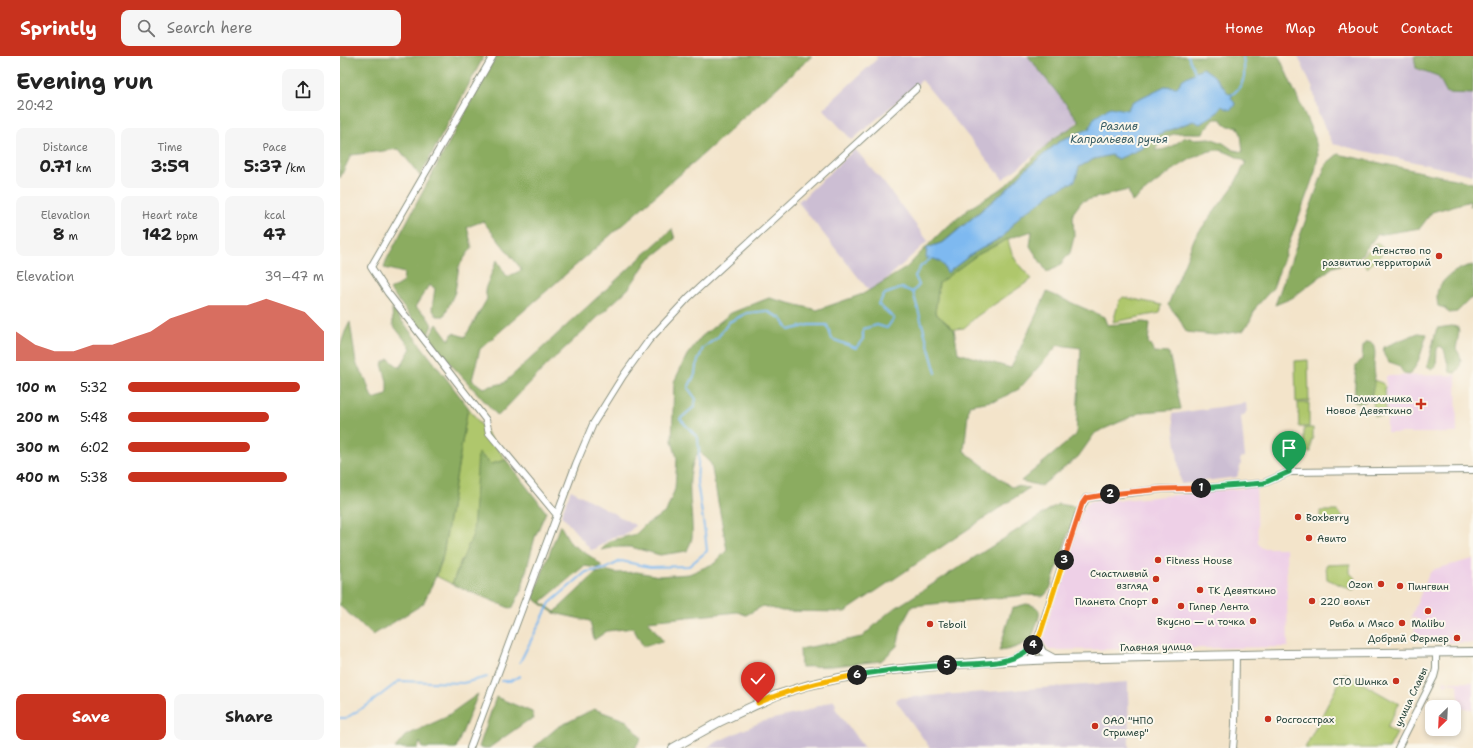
<!DOCTYPE html>
<html lang="en">
<head>
<meta charset="utf-8">
<style>
	body { margin:0; font-family:"Shantell Sans",sans-serif; background:#f6f6f6; color:#222; height:100vh; display:flex; flex-direction:column; font-size:15px; white-space:nowrap }
	* { box-sizing:border-box; margin:0 }
	p { font-size:13px; color:#767676 }
	.icon { flex:none; width:22px; height:22px; fill:none; stroke:currentColor; stroke-width:2; stroke-linecap:round; stroke-linejoin:round }
	.map { position:relative; flex:1; overflow:hidden }
	.details { display:flex; flex-direction:column; background:#fff; width:340px }
	.details>* { flex:none }
	.needle { width:26px; rotate:204deg }
	.controls { position:absolute; left:1085px; top:644px; display:grid; gap:8px }
	.controls a { display:grid; place-items:center; width:36px; height:36px; border-radius:8px; background:#fff; box-shadow:0 2px 6px #0003; font-size:20px }
	.pin { position:absolute; display:grid; place-items:center; width:34px; height:34px; color:#fff; margin:-41px -17px; border-radius:50% 50% 50% 0; rotate:-45deg; box-shadow:0 0 4px #0007 }
	.pin .icon { rotate:45deg }
	.km { position:absolute; width:20px; height:20px; margin:-10px; border-radius:50%; background:#222; color:#fff; font-size:11px; line-height:20px; text-align:center }
	.round { display:grid; place-items:center; flex:none; width:42px; height:42px; border-radius:8px; background:#f6f6f6 }
	.summary { display:flex; align-items:center; justify-content:space-between; height:68px; padding:0 16px }
	h1 { font-size:22px; font-weight:700; line-height:30px }
	.figures { display:grid; grid-template-columns:repeat(3,1fr); gap:6px; height:68px; padding:4px 16px }
	.figures div { display:grid; align-content:center; border-radius:8px; background:#f6f6f6; text-align:center }
	.figures b { font-size:17px; font-weight:700 }
	.figures small { font-size:11px; font-weight:400 }
	.figures p { font-size:11px }
	.chart { height:112px; padding:8px 16px }
	.chart p { display:flex; justify-content:space-between }
	.chart svg { width:100%; height:72px; margin-top:4px; fill:#c8321e; opacity:.7 }
	.primary-button { display:flex; gap:8px; margin-top:auto; padding:8px 16px }
	.primary-button a { flex:1; height:46px; border-radius:8px; background:#c8321e; color:#fff; font-size:16px; font-weight:700; line-height:46px; text-align:center }
	.primary-button a+a { background:#f6f6f6; color:#222 }
	ul { padding:0 16px; list-style:none; font-size:13px }
	li { display:grid; grid-template-columns:64px 48px 1fr; align-items:center; height:30px }
	li i { height:10px; border-radius:5px; background:#c8321e }
	header { display:flex; align-items:center; gap:24px; box-sizing:border-box; height:56px; padding:0 20px; background:#c8321e; color:#fff }
	header strong { font-size:19px }
	nav { display:flex; gap:22px; margin-inline-start:auto; font-size:14px }
	.search { width:280px; height:36px; background:#f6f6f6; display:flex; align-items:center; gap:10px; box-sizing:border-box; padding:0 14px; border-radius:8px; color:#767676; font-size:15px }
	main { display:flex; flex:1; min-height:0 }
	.map>svg:first-child { display:block }
	.built { fill:#eed0e7 }
	.industrial { fill:#ccbed3 }
	.green { fill:#afc76c; stroke:#678250 }
	.forest { fill:#8bac60; stroke:#55744a; fill-rule:evenodd }
	.water { fill:#7eb9f0; stroke:#4e7b92 }
	.lines { fill:none; stroke-linecap:round; stroke-linejoin:round }
	.stream { stroke:#7eb9f0; stroke-width:2 }
	.minor-casing { stroke:#89907f; stroke-width:8 }
	.secondary-casing { stroke:#89907f; stroke-width:10 }
	.minor { stroke:#fff; stroke-width:6 }
	.secondary { stroke:#fff; stroke-width:8 }
	.split-1-casing { stroke:#fff; stroke-width:8 }
	.split-2-casing { stroke:#fff; stroke-width:8 }
	.split-3-casing { stroke:#fff; stroke-width:8 }
	.split-4-casing { stroke:#fff; stroke-width:8 }
	.split-5-casing { stroke:#fff; stroke-width:8 }
	.split-6-casing { stroke:#fff; stroke-width:8 }
	.split-7-casing { stroke:#fff; stroke-width:8 }
	.split-1 { stroke:#22a559; stroke-width:5 }
	.split-2 { stroke:#f0652b; stroke-width:5 }
	.split-3 { stroke:#f0652b; stroke-width:5 }
	.split-4 { stroke:#f5b400; stroke-width:5 }
	.split-5 { stroke:#22a559; stroke-width:5 }
	.split-6 { stroke:#22a559; stroke-width:5 }
	.split-7 { stroke:#f5b400; stroke-width:5 }
	.poi-dot { fill:#c8321e; stroke:#fbf7ec; stroke-width:1.5 }
	.labels { text-anchor:middle; dominant-baseline:central; stroke-width:4; stroke-linejoin:round; paint-order:stroke }
	.poi-label { font-size:10px; fill:#1f3d34; stroke:#fbf7ec; text-anchor:start }
	.street-label { font-size:10px; fill:#1f3d34; stroke:#fbf7ec }
	.water-label { font-size:11px; font-style:italic; fill:#375c63; stroke:#fbf7ec }
</style>
</head>
<body>
<header>
<strong>Sprintly</strong>
<div class="search"><svg class="icon" aria-label="search" viewBox="0 0 24 24"><circle cx="10" cy="10" r="6"/><path d="M15 15l6 6"/></svg>Search here</div>
<nav><a>Home</a><a>Map</a><a>About</a><a>Contact</a></nav>
</header>
<main>
<section class="details">
<div class="summary"><div><h1>Evening run</h1><p>20:42</p></div><a class="round"><svg class="icon" aria-label="share" viewBox="0 0 24 24"><path d="M12 15V3M7 8l5-5 5 5M5 13v7h14v-7"/></svg></a></div>
<div class="figures">
<div><p>Distance</p><b>0.71<small> km</small></b></div>
<div><p>Time</p><b>3:59</b></div>
<div><p>Pace</p><b>5:37<small> /km</small></b></div>
</div>
<div class="figures">
<div><p>Elevation</p><b>8<small> m</small></b></div>
<div><p>Heart rate</p><b>142<small> bpm</small></b></div>
<div><p>kcal</p><b>47</b></div>
</div>
<div class="chart"><p><span>Elevation</span>39–47 m</p>
<svg viewBox="0 0 160 44" preserveAspectRatio="none"><path d="M0 44V26L10 34L20 38L30 38L40 34L50 34L60 30L70 26L80 18L90 14L100 10L110 10L120 10L130 6L140 10L150 14L160 26V44z"/></svg>
</div>
<ul>
<li><b>100 m</b>5:32<i style="width:88%"></i></li>
<li><b>200 m</b>5:48<i style="width:72%"></i></li>
<li><b>300 m</b>6:02<i style="width:62%"></i></li>
<li><b>400 m</b>5:38<i style="width:81%"></i></li>
</ul>
<div class="primary-button"><a>Save</a><a>Share</a></div>
</section>
<div class="map">
<svg width="1133" height="692" viewBox="0 0 1133 692">
	<rect width="100%" height="100%" fill="#fbf7ec"/>
	<filter id="ink" filterUnits="userSpaceOnUse"><feTurbulence type="fractalNoise" baseFrequency=".025" numOctaves="2"/><feDisplacementMap in="SourceGraphic" scale="8" xChannelSelector="R" yChannelSelector="G"/><feConvolveMatrix kernelMatrix="1 2 1 2 8 2 1 2 1" color-interpolation-filters="sRGB"/></filter>
	<filter id="wash" filterUnits="userSpaceOnUse"><feTurbulence type="fractalNoise" baseFrequency=".012" numOctaves="4" result="noise"/><feDisplacementMap in="SourceGraphic" scale="16" xChannelSelector="R" yChannelSelector="G"/><feGaussianBlur stdDeviation="0.9" result="paint"/><feColorMatrix in="noise" values="0 0 0 0 0 0 0 0 0 0 0 0 0 0 0 0 0 1.4 0 .05"/><feComposite in="paint" operator="in"/></filter>
	<g filter="url(#wash)">
		<rect width="100%" height="100%" fill="#f3e4ca"/>
		<!-- built -->
		<path class="built" d="M 1116,319 L 1117,377 L 1047,377 L 1046,320 Z
			M 916,431 L 918,487 L 922,492 L 946,492 L 948,591 L 709,594 L 703,586 L 703,580 L 742,456 L 745,450 L 751,445 L 783,444 Z
			M 1133,503 L 1133,587 L 1072,585 L 1077,563 L 1071,561 L 1089,518 L 1095,513 Z
			M 1104,624 L 1107,626 L 1133,626 L 1133,653 L 1119,653 L 1118,628 L 1108,627 L 1106,629 L 1103,627 Z"/>
		<!-- industrial -->
		<path class="industrial" d="M 536,0 L 688,0 L 739,65 L 663,123 L 582,24 L 512,84 L 483,53 L 537,3 Z
			M 958,0 L 1074,0 L 1076,12 L 1098,20 L 1107,37 L 1133,38 L 1133,119 L 993,88 L 978,57 L 973,33 Z
			M 515,93 L 544,127 L 588,185 L 531,237 L 458,146 L 462,142 L 464,143 L 469,136 Z
			M 906,347 L 907,354 L 905,358 L 901,361 L 905,401 L 900,402 L 901,408 L 897,421 L 841,428 L 832,358 Z
			M 231,434 L 295,469 L 294,471 L 285,479 L 272,481 L 257,492 L 251,494 L 221,459 Z
			M 788,626 L 789,692 L 590,692 L 556,645 L 558,642 Z
			M 494,644 L 496,649 L 495,652 L 524,692 L 367,692 L 374,687 L 421,666 L 463,656 Z"/>
		<!-- green -->
		<path class="green" d="M 668,183 C 671,201 679,210 692,223 L 637,260 L 624,272 L 614,273 L 595,257 L 599,226 L 637,199 Z
			M 1037,186 L 1045,195 L 1027,212 L 1019,204 Z
			M 783,241 L 822,249 L 820,257 L 773,266 L 779,245 Z
			M 968,304 L 969,345 L 956,346 L 955,305 Z
			M 1030,323 L 1042,327 L 1045,330 L 1046,357 L 1042,360 L 1035,360 Z
			M 958,347 L 969,347 L 969,371 L 959,371 Z
			M 128,351 L 166,404 L 151,408 L 139,397 L 163,466 L 121,504 L 112,528 L 96,520 L 102,505 Z
			M 964,372 L 973,372 L 973,384 L 971,384 L 971,396 L 964,396 Z
			M 980,455 L 997,455 L 1003,461 L 996,466 L 980,465 Z
			M 1010,508 L 1010,517 L 1016,523 L 1016,532 L 1012,534 L 987,523 L 986,509 Z
			M 1004,617 L 1059,648 L 1047,671 L 1057,677 L 1049,692 L 965,692 Z"/>
		<!-- forest -->
		<path class="forest" d="M 0,0 L 144,0 L 80,120 L 59,93 L 11,99 L 0,122 Z
			M 155,0 L 472,0 L 360,101 L 140,293 L 132,324 L 143,332 L 164,327 L 332,173 L 335,183 L 307,205 L 289,232 L 208,308 L 158,360 L 88,283 L 97,268 L 109,284 L 113,277 L 125,281 L 147,243 L 145,233 L 157,204 L 167,221 L 182,214 L 143,165 L 127,171 L 132,191 L 119,210 L 115,236 L 104,260 L 97,260 L 92,253 L 95,232 L 89,229 L 75,251 L 86,259 L 92,269 L 87,281 L 50,234 L 63,226 L 64,217 L 44,212 L 46,205 Z
			M 688,0 L 939,0 L 975,82 L 978,99 L 975,116 L 933,232 L 916,251 L 910,265 L 903,275 L 875,279 L 846,276 L 839,262 L 828,249 L 855,181 L 893,131 L 906,106 C 901,103 884,94 878,94 C 854,94 810,131 792,146 L 788,134 L 742,145 L 733,157 L 734,181 L 730,197 L 718,211 L 707,216 L 690,190 L 692,175 L 668,183 L 637,199 L 599,227 L 595,257 L 614,273 L 618,297 L 671,312 L 707,236 L 764,261 L 767,269 L 803,266 L 810,267 L 808,286 L 814,296 L 829,297 L 841,353 L 802,356 L 755,377 L 738,401 L 701,430 L 681,425 L 736,379 L 741,292 L 718,289 L 679,333 L 657,344 L 629,349 L 624,395 L 671,431 L 677,430 L 689,432 L 505,556 L 442,555 L 423,550 L 406,559 L 397,556 L 308,565 L 323,585 L 303,590 L 293,572 L 267,575 L 254,584 L 250,565 L 214,557 L 193,542 L 220,469 L 231,488 L 253,502 L 262,510 L 258,512 L 244,510 L 201,546 L 215,556 L 256,517 L 268,515 L 276,517 L 297,516 L 319,520 L 349,518 L 375,507 L 387,494 L 371,408 L 359,395 C 342,420 354,453 352,481 C 352,486 348,491 347,495 L 320,499 L 291,491 L 276,491 L 261,494 L 270,485 L 296,478 L 305,469 L 326,456 L 335,433 L 337,402 L 332,385 L 334,326 L 347,299 L 361,281 L 391,257 L 429,242 L 477,254 L 523,238 L 566,212 L 601,176 L 630,152 L 665,130 L 713,83 L 740,66 ZM 873,19 L 889,38 L 893,38 L 891,42 L 896,49 L 881,49 L 853,65 L 809,82 L 803,92 L 778,103 L 771,99 L 754,103 L 739,111 L 735,125 L 712,136 L 702,145 L 682,158 L 662,181 L 632,198 L 607,217 L 603,207 L 595,203 L 587,192 L 603,186 L 668,132 L 685,114 L 721,84 L 749,73 L 754,62 L 787,54 L 792,46 L 825,30 L 837,32 L 843,23 ZM 874,63 L 881,63 C 885,70 889,71 897,70 L 901,78 L 903,96 L 893,94 L 883,87 L 870,82 L 854,83 L 845,81 C 836,88 827,95 815,94 C 828,72 841,78 863,77 Z
			M 1074,0 L 1133,0 L 1133,38 L 1107,37 L 1098,20 L 1076,12 Z
			M 998,98 L 1133,127 L 1133,149 L 1130,150 L 1130,145 L 1092,156 L 1080,172 L 1037,179 L 1017,204 L 993,211 L 952,242 L 935,249 L 986,108 Z
			M 1133,209 L 1133,242 L 1130,243 L 1117,256 L 1109,257 L 1105,252 L 1098,250 C 1097,244 1096,236 1099,231 C 1107,219 1119,211 1133,209 Z
			M 52,252 L 128,351 L 103,499 L 96,520 L 83,548 L 33,579 L 0,550 L 0,291 L 5,276 L 10,266 L 16,307 L 26,324 L 30,337 L 33,343 L 47,339 L 47,325 L 42,308 L 49,303 L 60,312 L 71,292 L 53,269 Z
			M 1112,270 L 1118,271 L 1119,276 L 1116,293 C 1122,300 1123,311 1115,317 L 1110,316 L 1104,293 L 1100,290 L 1097,293 L 1096,311 L 1092,313 L 1087,310 L 1096,275 L 1097,272 Z
			M 1078,277 L 1087,278 C 1082,292 1080,308 1069,319 L 1064,318 C 1060,311 1058,308 1049,306 C 1045,301 1042,298 1044,291 Z
			M 1027,286 L 1032,287 C 1037,295 1034,302 1034,311 C 1034,314 1035,317 1035,320 C 1034,332 1030,353 1014,346 L 1016,310 L 1022,303 L 1023,291 Z
			M 138,397 L 151,408 L 166,404 L 206,456 L 195,481 L 181,535 L 172,553 L 112,528 L 133,478 Z
			M 718,448 L 737,451 L 710,533 L 704,540 L 687,539 L 572,550 L 562,569 L 557,590 L 541,605 L 492,610 L 461,611 L 460,593 L 522,581 L 549,556 Z
			M 686,548 C 702,550 701,557 696,570 C 694,575 693,581 689,584 C 680,591 669,594 659,595 L 672,552 Z
			M 138,638 L 116,692 L 83,692 L 80,686 L 78,692 L 55,692 L 65,680 L 104,662 Z
			M 156,641 L 192,656 L 194,663 L 187,665 L 149,692 L 140,692 L 139,691 Z
			M 254,653 L 287,665 L 301,682 L 295,692 L 231,692 L 228,689 L 224,692 L 193,692 L 218,671 Z"/>
		<!-- water -->
		<path class="water" d="M 863,12 L 873,19 L 889,38 L 893,38 L 891,42 L 896,49 L 890,54 L 881,50 L 878,56 L 860,68 L 853,65 L 809,82 L 803,92 L 778,103 L 771,99 L 754,103 L 739,111 L 735,125 L 712,136 L 702,145 L 682,158 L 662,181 L 632,198 L 607,217 C 602,205 599,203 586,202 L 587,192 L 604,186 L 668,132 L 685,114 L 721,84 L 749,73 L 754,62 L 770,51 L 787,54 L 792,46 L 825,30 L 837,31 L 843,23 Z"/>
		<g class="lines">
			<!-- stream -->
			<path class="stream" d="M 848,0 L 855,16
				M 893,38 C 907,26 905,16 903,0
				M 573,236 L 596,317
				M 180,606 L 210,547 L 246,516 L 265,513 L 281,505 L 310,511 L 349,510 L 367,495 L 365,477 L 357,426 L 359,394 L 358,382 L 340,363 L 354,351 L 356,343 L 348,332 L 355,318 L 356,310 L 363,292 L 378,281 L 389,266 L 407,257 L 426,255 L 441,262 L 449,274 L 469,269 L 487,269 L 492,283 L 516,292 L 523,283 L 523,273 L 537,269 L 547,272 L 554,262 L 538,248 L 545,238 L 562,232 L 573,236 L 579,229 L 575,220 L 581,210 L 593,201
				M 162,625 L 170,625 L 180,620
				M 0,662 L 6,662 L 29,648 L 59,625 L 123,627 L 147,621"/>
		</g>
	</g>
	<g filter="url(#ink)">
		<g class="lines">
			<!-- minor casing -->
			<g class="minor-casing">
				<path id="minor" d="M 153,0 L 31,211 L 48,237 L 146,364 L 149,377 L 217,459
					M 698,586 L 703,596 L 714,602
					M 672,603 L 685,597 L 696,585
					M 691,604 L 738,459 L 746,442 L 822,433 L 851,433 L 924,427 L 949,416 L 1133,414
					M 130,692 L 236,408 L 253,368 L 283,320 L 309,284 L 349,241 L 577,32
					M 893,692 L 895,669 L 896,599
					M 1058,692 L 1094,621 L 1096,613 L 1096,596"/>
			</g>
			<!-- secondary casing -->
			<g class="secondary-casing">
				<path id="secondary" d="M 333,692 L 381,665 L 437,639 L 469,629 L 500,622 L 552,614 L 644,606 L 717,603 L 945,598 L 1133,596"/>
			</g>
			<!-- minor -->
			<use href="#minor" class="minor"/>
			<!-- secondary -->
			<use href="#secondary" class="secondary"/>
		</g>
	</g>
	<g class="lines" filter="url(#ink)">
		<!-- split-1 casing -->
		<g class="split-1-casing">
			<path id="split-1" d="M 861,432 L 924,427 L 949,416"/>
		</g>
		<!-- split-2 casing -->
		<g class="split-2-casing">
			<path id="split-2" d="M 770,438 L 822,433 L 861,432"/>
		</g>
		<!-- split-3 casing -->
		<g class="split-3-casing">
			<path id="split-3" d="M 724,504 L 742,448 L 746,442 L 770,438"/>
		</g>
		<!-- split-4 casing -->
		<g class="split-4-casing">
			<path id="split-4" d="M 693,589 L 700,579 L 724,504"/>
		</g>
		<!-- split-5 casing -->
		<g class="split-5-casing">
			<path id="split-5" d="M 607,609 C 634,607 674,611 693,589"/>
		</g>
		<!-- split-6 casing -->
		<g class="split-6-casing">
			<path id="split-6" d="M 517,619 L 552,614 L 607,609"/>
		</g>
		<!-- split-7 casing -->
		<g class="split-7-casing">
			<path id="split-7" d="M 418,647 C 450,633 483,625 517,619"/>
		</g>
		<!-- split-1 -->
		<use href="#split-1" class="split-1"/>
		<!-- split-2 -->
		<use href="#split-2" class="split-2"/>
		<!-- split-3 -->
		<use href="#split-3" class="split-3"/>
		<!-- split-4 -->
		<use href="#split-4" class="split-4"/>
		<!-- split-5 -->
		<use href="#split-5" class="split-5"/>
		<!-- split-6 -->
		<use href="#split-6" class="split-6"/>
		<!-- split-7 -->
		<use href="#split-7" class="split-7"/>
	</g>
	<!-- markers -->
	<g class="poi-dot">
		<circle cx="1099" cy="200" r="4"/>
		<path d="M1079 342h4v4h4v4h-4v4h-4v-4h-4v-4h4z"/>
		<circle cx="958" cy="461" r="4"/>
		<circle cx="969" cy="482" r="4"/>
		<circle cx="818" cy="504" r="4"/>
		<circle cx="816" cy="523" r="4"/>
		<circle cx="1041" cy="528" r="4"/>
		<circle cx="1060" cy="530" r="4"/>
		<circle cx="860" cy="534" r="4"/>
		<circle cx="815" cy="545" r="4"/>
		<circle cx="972" cy="545" r="4"/>
		<circle cx="841" cy="550" r="4"/>
		<circle cx="1088" cy="555" r="4"/>
		<circle cx="913" cy="565" r="4"/>
		<circle cx="1062" cy="567" r="4"/>
		<circle cx="590" cy="568" r="4"/>
		<circle cx="1117" cy="582" r="4"/>
		<circle cx="1056" cy="625" r="4"/>
		<circle cx="928" cy="663" r="4"/>
		<circle cx="755" cy="670" r="4"/>
	</g>
	<g class="labels">
		<!-- poi labels -->
		<g class="poi-label">
			<text x="1091" y="194" text-anchor="end">Агенство по<tspan x="1091" dy="12">развитию территорий</tspan></text>
			<text x="1072" y="342" text-anchor="end">Поликлиника<tspan x="1072" dy="12">Новое Девяткино</tspan></text>
			<text x="966" y="461">Boxberry</text>
			<text x="977" y="482">Авито</text>
			<text x="826" y="504">Fitness House</text>
			<text x="808" y="517" text-anchor="end">Счастливый<tspan x="808" dy="12">взгляд</tspan></text>
			<text x="1033" y="528" text-anchor="end">Ozon</text>
			<text x="1068" y="530">Пингвин</text>
			<text x="868" y="534">ТК Девяткино</text>
			<text x="807" y="545" text-anchor="end">Планета Спорт</text>
			<text x="980" y="545">220 вольт</text>
			<text x="849" y="550">Гипер Лента</text>
			<text x="905" y="565" text-anchor="end">Вкусно — и точка</text>
			<text x="1054" y="567" text-anchor="end">Рыба и Мясо</text>
			<text x="1088" y="567" text-anchor="middle">Malibu</text>
			<text x="598" y="568">Teboil</text>
			<text x="1109" y="582" text-anchor="end">Добрый Фермер</text>
			<text x="1048" y="625" text-anchor="end">СТО Шинка</text>
			<text x="936" y="663">Росгосстрах</text>
			<text x="763" y="664">ОАО "НПО<tspan x="763" dy="12">Стример"</tspan></text>
		</g>
		<!-- street labels -->
		<g class="street-label">
			<text transform="translate(816 591) rotate(-1)">Главная улица</text>
			<text transform="translate(1071 641) rotate(-65)">улица Славы</text>
		</g>
		<!-- water labels -->
		<g class="water-label">
			<text x="779" y="70">Разлив<tspan x="779" dy="13">Капральева ручья</tspan></text>
		</g>
	</g>
</svg>
<div class="controls">
<a><svg class="needle" viewBox="-14 -14 28 28"><path d="M0-13l5 13h-10z" fill="#e53935"/><path d="M0 13l5-13h-10z" fill="#767676"/></svg></a>
</div>
<div class="pin" style="left:949px;top:416px;background:#1e9e55"><svg class="icon" aria-label="arrive" viewBox="0 0 24 24"><path d="M6 21V4h12l-3 4 3 4H6"/></svg></div>
<div class="pin" style="left:418px;top:647px;background:#d93025"><svg class="icon" aria-label="check" viewBox="0 0 24 24"><path d="M5 12l5 5 9-10"/></svg></div>
<b class="km" style="left:861px;top:432px">1</b>
<b class="km" style="left:770px;top:438px">2</b>
<b class="km" style="left:724px;top:504px">3</b>
<b class="km" style="left:693px;top:589px">4</b>
<b class="km" style="left:607px;top:609px">5</b>
<b class="km" style="left:517px;top:619px">6</b>
</div>
</main>
</body>
</html>
